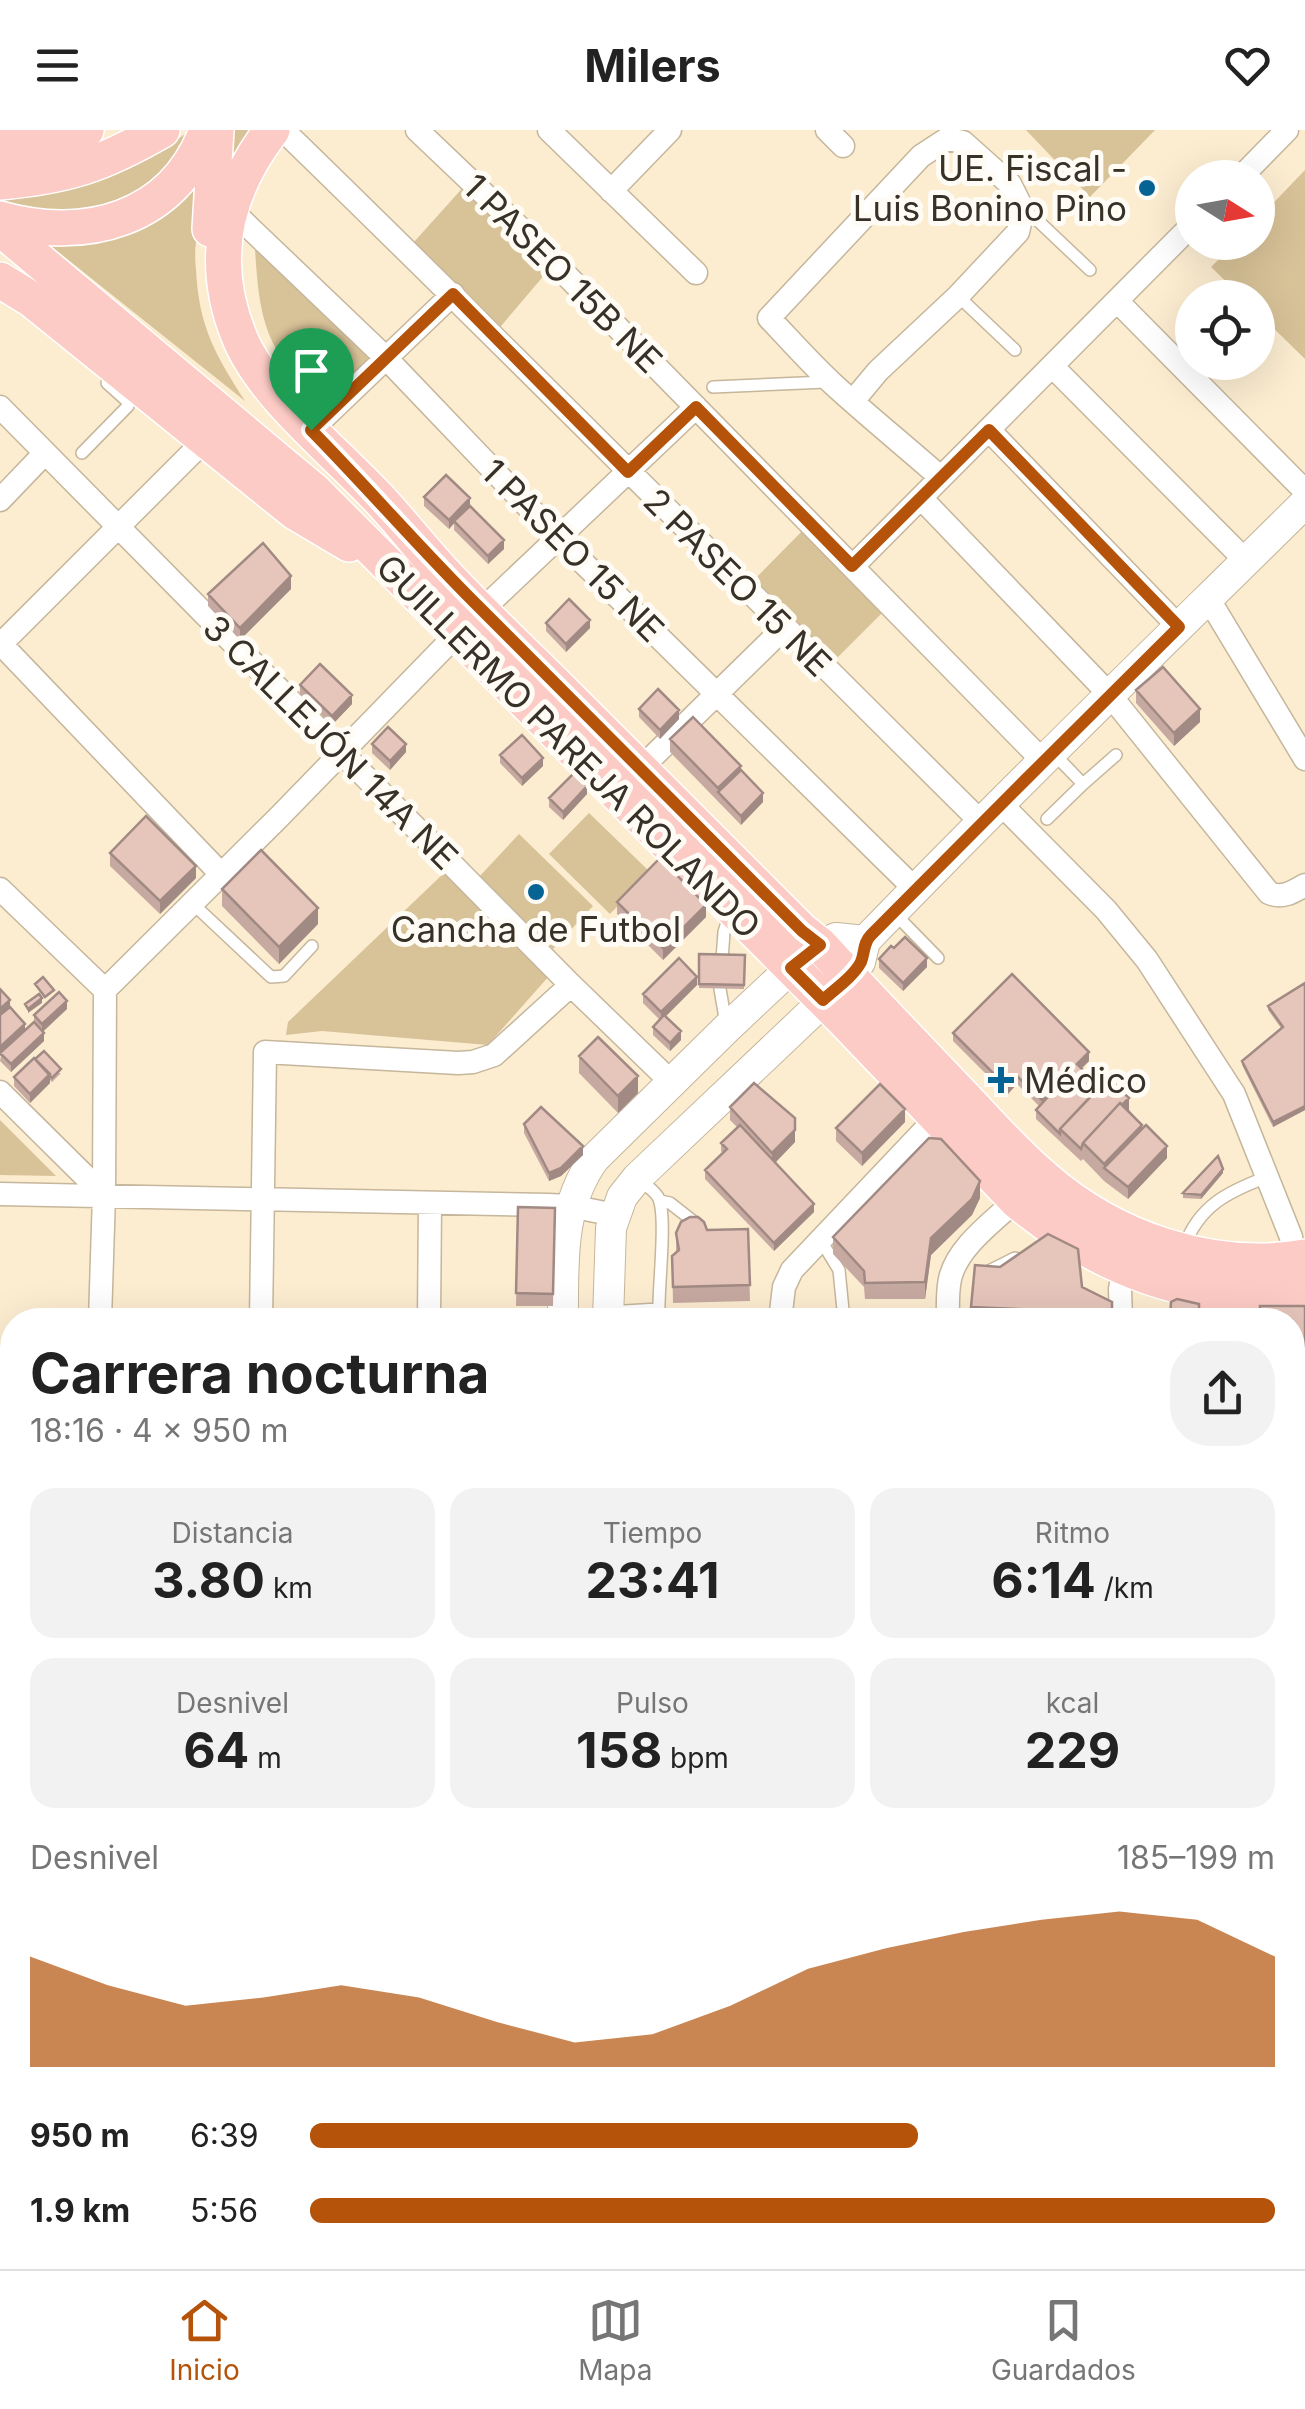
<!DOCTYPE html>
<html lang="es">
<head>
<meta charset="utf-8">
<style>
	body { margin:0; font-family:Inter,sans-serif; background:#f2f2f2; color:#222; height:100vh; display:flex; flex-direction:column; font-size:38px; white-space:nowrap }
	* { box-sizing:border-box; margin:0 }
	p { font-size:32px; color:#767676 }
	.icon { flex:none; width:55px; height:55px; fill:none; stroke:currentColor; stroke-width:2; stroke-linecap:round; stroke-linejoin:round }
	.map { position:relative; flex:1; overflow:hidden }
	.panel { position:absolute; left:0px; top:1178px; width:1305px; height:962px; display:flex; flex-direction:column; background:#fff; border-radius:40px 40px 0 0; box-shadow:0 10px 40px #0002 }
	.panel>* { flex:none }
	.needle { width:65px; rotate:101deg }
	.tools { position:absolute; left:1175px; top:30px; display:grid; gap:20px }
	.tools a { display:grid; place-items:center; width:100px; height:100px; border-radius:50%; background:#fff; box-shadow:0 10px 40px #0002; font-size:50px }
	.pin { position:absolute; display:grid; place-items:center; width:85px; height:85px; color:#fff; margin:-102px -42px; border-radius:50% 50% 50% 0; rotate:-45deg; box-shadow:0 0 10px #0007 }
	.pin .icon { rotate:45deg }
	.round { display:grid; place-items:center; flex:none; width:105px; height:105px; border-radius:40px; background:#f2f2f2 }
	.head { display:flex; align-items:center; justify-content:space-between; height:170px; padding:0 30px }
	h1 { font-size:55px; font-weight:700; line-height:75px }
	.figures { display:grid; grid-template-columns:repeat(3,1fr); gap:15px; height:170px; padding:10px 30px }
	.figures div { display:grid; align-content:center; border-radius:25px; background:#f2f2f2; text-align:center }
	.figures b { font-size:50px; font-weight:700 }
	.figures small { font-size:28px; font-weight:400 }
	.figures p { font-size:28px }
	.chart { height:280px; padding:20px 30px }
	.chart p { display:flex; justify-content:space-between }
	.chart svg { width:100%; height:180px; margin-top:10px; fill:#b45309; opacity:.7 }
	ul { padding:0 30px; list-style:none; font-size:32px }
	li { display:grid; grid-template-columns:160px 120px 1fr; align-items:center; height:75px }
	li i { height:25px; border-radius:12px; background:#b45309 }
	header { display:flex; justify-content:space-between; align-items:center; height:130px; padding:0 30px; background:#fff; font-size:45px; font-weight:700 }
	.dock { display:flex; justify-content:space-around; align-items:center; height:140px; border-top:2px solid #e0e0e0; background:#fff; font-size:28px; color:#767676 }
	.dock a { display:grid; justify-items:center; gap:5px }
	.dock .active { color:#b45309 }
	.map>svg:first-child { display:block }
	.green { fill:#d8c298 }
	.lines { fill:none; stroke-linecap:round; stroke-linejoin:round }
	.lane-casing { stroke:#c5b69c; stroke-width:14 }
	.street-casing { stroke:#c5b69c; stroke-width:25 }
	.secondary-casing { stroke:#c5b69c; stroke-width:32 }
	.primary-casing { stroke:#fff; stroke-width:38 }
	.lane { stroke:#fff; stroke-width:11 }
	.street { stroke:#fff; stroke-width:22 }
	.secondary { stroke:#fff; stroke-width:30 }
	.primary { stroke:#fccbc5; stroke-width:35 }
	.wall { fill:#c6a9a1 }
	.shaded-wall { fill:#a18a83 }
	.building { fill:#e6c5bb; stroke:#a18a83; stroke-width:2.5 }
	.route-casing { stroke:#fff; stroke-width:20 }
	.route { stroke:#b45309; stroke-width:12 }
	.poi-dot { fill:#056494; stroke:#fffcf6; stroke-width:4 }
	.labels { text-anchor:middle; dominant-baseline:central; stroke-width:10; stroke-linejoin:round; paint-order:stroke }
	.poi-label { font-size:35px; fill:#373127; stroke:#fffcf6; text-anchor:end }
	.street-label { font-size:35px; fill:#373127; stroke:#fffcf6 }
</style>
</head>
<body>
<header><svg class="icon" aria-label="menu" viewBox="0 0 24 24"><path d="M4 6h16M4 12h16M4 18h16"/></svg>Milers<svg class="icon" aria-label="heart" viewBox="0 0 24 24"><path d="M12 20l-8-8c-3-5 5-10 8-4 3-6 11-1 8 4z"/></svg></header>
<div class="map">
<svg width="1305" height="2139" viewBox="0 0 1305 2139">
	<rect width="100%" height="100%" fill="#fcedd1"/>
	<!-- green -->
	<path class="green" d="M 191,0 L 260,0 C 241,32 214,69 199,102 C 194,113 195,128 196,140 C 199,197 215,224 245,271 L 42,109 L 0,73 L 0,66 C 81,65 125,45 191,0 Z
		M 1026,0 L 1155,0 L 1090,67 Z
		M 1305,40 L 1305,229 L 1258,183 L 1258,168 L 1242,167 L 1211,137 L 1235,113 L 1258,112 L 1258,89 Z
		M 467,53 L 552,136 L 496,202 L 414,112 Z
		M 254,106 L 374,226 L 326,275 C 311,259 284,233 274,215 C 257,182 257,142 254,106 Z
		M 808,395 L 888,477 L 828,537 L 748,456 Z
		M 589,683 L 650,742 L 610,784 L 549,724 Z
		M 519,704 L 593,776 L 553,819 L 478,748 Z
		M 444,743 L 549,846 L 488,915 L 322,901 L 286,905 L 288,892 Z
		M 0,990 L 56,1046 L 0,1045 Z
		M 1293,1376 L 1305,1376 L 1305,1602 L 1293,1602 Z"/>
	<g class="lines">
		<!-- lane casing -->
		<g class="lane-casing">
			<path id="lane" d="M 1023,80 L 1035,88 L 1090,140
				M 958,166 L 1015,220
				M 713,257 L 826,252
				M 82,323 L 128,276 L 127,271 L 107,253 L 116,243
				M 1055,625 L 1083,654 L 1116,625
				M 1047,689 L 1083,654
				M 192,773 L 271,847 L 284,846 L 312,816
				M 894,783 L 938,828
				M 722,830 L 724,802 L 730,783
				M 720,859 L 726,894
				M 640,1051 C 646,1055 654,1060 658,1067 C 668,1086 657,1163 659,1190
				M 660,1071 L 670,1073 L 698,1095
				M 820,1109 L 839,1140 L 844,1190
				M 1184,1117 C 1199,1076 1227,1062 1267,1047
				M 987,1142 L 1015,1128 L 1028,1131
				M 608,1182 L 658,1179
				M 865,2128 L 865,2139"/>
		</g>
		<!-- street casing -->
		<g class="street-casing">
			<path id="street" d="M 283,0 C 518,228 748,461 981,692
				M 417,0 L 522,100 L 1043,631
				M 549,0 L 696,143
				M 827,0 L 843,16
				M 1240,48 L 1287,0
				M 611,61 L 670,0
				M 230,79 L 386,228 L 558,408 L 917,761
				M 1117,171 L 1305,361
				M 1052,236 L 1246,431
				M 853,271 L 878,241 L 958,166 L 1018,102 L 1023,80 L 1010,54 L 963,12 L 947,9 L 921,26 L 769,188 C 790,210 811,234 834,255 C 869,287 905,316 940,347
				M 0,277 L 571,855 L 664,945
				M 311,300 L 453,164
				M 989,300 L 1179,497
				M 921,368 L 1110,565 L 1269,763 C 1282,769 1293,762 1305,755
				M 0,370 L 45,323
				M 853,436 L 1192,95
				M 1208,468 L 1305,629
				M 482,480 L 696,277
				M 1,514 L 221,744
				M 0,515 L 206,309
				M 640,639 L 785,497
				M 1000,673 L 1106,780 L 1147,830 L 1234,964 L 1291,1107 L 1294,1129
				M 0,759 L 105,860
				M 0,962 L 104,1065
				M 0,1064 L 548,1075 L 570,1076 L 615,1085
				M 100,1190 L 104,1065 L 105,860 L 279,687 L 457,504
				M 261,1190 L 265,922 L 458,933 L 473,932 L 494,925 L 571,855
				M 429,1190 L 430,1073
				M 780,1190 L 784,1157 L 792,1140 L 937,987
				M 948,1190 C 948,1177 947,1163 950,1149 C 957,1117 993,1092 1016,1070
				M 1121,1190 L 1120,1159 L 1124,1137
				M 0,1238 L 12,1239
				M 1292,1901 L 1305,1901
				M 0,2029 L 12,2029
				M 1292,2043 L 1305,2042
				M 322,2128 L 491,2128
				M 969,2128 L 969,2139
				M 122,2139 L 122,2128
				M 753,2139 L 753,2128
				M 1125,2139 L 1125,2128"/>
		</g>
		<!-- secondary casing -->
		<g class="secondary-casing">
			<path id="secondary" d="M 865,811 C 1009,662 1158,518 1305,373
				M 563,1190 C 563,1133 560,1075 595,1028 L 727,898 L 791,838 L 820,815 L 836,808 L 865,811 L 860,832 L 849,847 L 637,1048 L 622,1067 L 611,1098 L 608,1190
				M 0,1573 L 12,1573
				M 0,1616 L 12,1616
				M 561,2139 L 561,2128
				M 605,2139 L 605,2128"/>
		</g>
		<!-- primary casing -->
		<g class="primary-casing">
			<path id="primary" d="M 272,0 C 224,62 209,132 239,206 C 262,265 338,324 382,372 C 402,394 421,418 442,441 C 481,483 524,523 565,564 C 644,643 723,722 802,801 L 820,815 C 865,864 911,912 957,960 C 985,989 1012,1021 1043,1047 C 1113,1109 1212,1143 1305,1127
				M 0,17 L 45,12 L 86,0
				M 0,52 C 68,46 103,34 162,0
				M 0,89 C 85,113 174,90 207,0
				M 0,98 L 314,361 L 841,887 L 1016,1070 C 1096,1137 1199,1179 1305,1161
				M 210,99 L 216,0
				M 0,150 L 31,169 L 295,382 L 349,414"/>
		</g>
		<!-- lane -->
		<use href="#lane" class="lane"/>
		<!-- street -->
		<use href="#street" class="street"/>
		<!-- secondary -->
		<use href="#secondary" class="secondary"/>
		<!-- primary -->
		<use href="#primary" class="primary"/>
	</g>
	<!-- wall -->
	<path class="wall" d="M 424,367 L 470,376 L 504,419 L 488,434 L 454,400 L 454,393 L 449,399 L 424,376 Z
		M 291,459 L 240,510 L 208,476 L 208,464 Z
		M 546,493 L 590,498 L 566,522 L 546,501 Z
		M 300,555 L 352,574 L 332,595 L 300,564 Z
		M 1136,560 L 1200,592 L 1174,616 L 1136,573 Z
		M 639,579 L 679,589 L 660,609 L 639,587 Z
		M 670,609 L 741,640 L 763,672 L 741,695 L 670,622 Z
		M 372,614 L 406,622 L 390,640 L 372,623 Z
		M 500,625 L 543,636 L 522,656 L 500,633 Z
		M 587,664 L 563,690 L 549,677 L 549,668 Z
		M 110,723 L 196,748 L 160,784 L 110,736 Z
		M 222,759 L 318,794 L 279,834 L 222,776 Z
		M 617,772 L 706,787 L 663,830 L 617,784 Z
		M 894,818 L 927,837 L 903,861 L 879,838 L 879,829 Z
		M 699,824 L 745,825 L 744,859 L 699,858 Z
		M 1305,853 L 1305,980 L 1273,997 L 1242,935 L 1242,931 L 1281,898 L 1268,880 L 1268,876 Z
		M 697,855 L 666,886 L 681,910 L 670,921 L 653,905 L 653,897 L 660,890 L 643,873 L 643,864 Z
		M 10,877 L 25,899 L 34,893 L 34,885 L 67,879 L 43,902 L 44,911 L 11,942 L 0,931 Z
		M 953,903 L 1089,931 L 1082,938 L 1129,980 L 1167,1028 L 1128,1069 L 1104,1051 L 1083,1029 L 1081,1031 L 1036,989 L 1036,980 L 1039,976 L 1017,954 L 1007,965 L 953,911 Z
		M 579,926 L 638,963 L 618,983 L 579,943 Z
		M 61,943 L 52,952 L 50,950 L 50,953 L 30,973 L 14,956 L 14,947 Z
		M 730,977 L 795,1012 L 775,1033 L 814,1082 L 774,1121 L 705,1049 L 705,1040 L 723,1023 L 721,1021 L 721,1013 L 737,997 L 730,990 Z
		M 905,992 L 862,1036 L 836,1011 L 836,998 Z
		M 524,994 L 583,1025 L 561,1046 L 549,1051 L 524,1003 Z
		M 1223,1043 L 1201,1069 L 1183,1068 L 1183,1063 Z
		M 980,1068 L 972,1085 L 931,1125 L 925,1169 L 865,1169 L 864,1157 L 833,1124 L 833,1107 Z
		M 518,1077 L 555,1078 L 553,1176 L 516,1176 Z
		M 748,1099 L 750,1171 L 673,1173 L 672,1126 L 676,1122 L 676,1103 Z
		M 1082,1157 L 1112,1172 L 1112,1190 L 971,1190 L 971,1177 Z
		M 1305,1176 L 1305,1240 L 1292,1240 L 1292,1190 Z"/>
	<!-- shaded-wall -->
	<path class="shaded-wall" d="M 470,368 L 470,376 L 449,399 L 449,390 Z
		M 504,410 L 504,419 L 488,434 L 488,426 Z
		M 291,446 L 291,459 L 240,510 L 240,498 Z
		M 590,490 L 590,498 L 566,522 L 566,514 Z
		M 352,565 L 352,574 L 332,595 L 332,586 Z
		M 1200,579 L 1200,592 L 1174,616 L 1174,603 Z
		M 679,580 L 679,589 L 660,609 L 660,600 Z
		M 406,614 L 406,622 L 390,640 L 390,631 Z
		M 543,628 L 543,636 L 522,656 L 522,648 Z
		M 741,636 L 741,648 L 718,662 L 718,670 L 718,658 Z
		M 587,656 L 587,664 L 563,690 L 563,682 Z
		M 763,663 L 763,672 L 741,695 L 741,686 Z
		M 196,736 L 196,748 L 160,784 L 160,771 Z
		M 706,775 L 706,787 L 663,830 L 663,818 Z
		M 318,778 L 318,794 L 279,834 L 279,817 Z
		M 927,828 L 927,837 L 903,861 L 903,853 Z
		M 697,847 L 697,855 L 661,891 L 661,882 Z
		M 42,868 L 42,873 L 28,883 L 28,879 Z
		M 10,870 L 10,878 L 0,887 L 0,879 Z
		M 67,871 L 67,879 L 42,902 L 42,894 Z
		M 25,894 L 25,903 L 0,926 L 0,917 Z
		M 681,901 L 681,910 L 670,921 L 670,913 Z
		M 44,903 L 44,911 L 11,942 L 11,934 Z
		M 1089,922 L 1089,931 L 1077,943 L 1077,934 Z
		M 50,944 L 50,953 L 30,973 L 30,964 Z
		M 638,946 L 638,963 L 618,983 L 618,966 Z
		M 1017,946 L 1017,954 L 1007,965 L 1007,957 Z
		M 1129,968 L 1129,980 L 1091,1021 L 1084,1015 Z
		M 1305,976 L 1305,980 L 1273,997 L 1273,992 Z
		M 905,979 L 905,992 L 862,1036 L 862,1023 Z
		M 1142,995 L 1142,1011 L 1104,1038 L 1104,1034 Z
		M 795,1000 L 795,1012 L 772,1036 L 772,1023 Z
		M 583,1016 L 583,1025 L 561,1046 L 549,1051 L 549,1043 Z
		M 1167,1016 L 1167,1028 L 1128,1069 L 1128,1057 Z
		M 1223,1039 L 1223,1043 L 1201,1069 L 1201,1065 Z
		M 980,1051 L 980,1068 L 972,1085 L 931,1125 L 925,1169 L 925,1152 L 931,1108 Z
		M 814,1074 L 814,1082 L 774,1121 L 774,1113 Z"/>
	<!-- building -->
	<path class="building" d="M 446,345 L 470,368 L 449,390 L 424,367 Z
		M 470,376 L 504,410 L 488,426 L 454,391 Z
		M 263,413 L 291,446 L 240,498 L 208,464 Z
		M 569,469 L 590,490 L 566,514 L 546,493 Z
		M 320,534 L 352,565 L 332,586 L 300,555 Z
		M 1163,537 L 1200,579 L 1174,603 L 1136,560 Z
		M 658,559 L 679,580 L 660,600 L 639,579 Z
		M 693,587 L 741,636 L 718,658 L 670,609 Z
		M 388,597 L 406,614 L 390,631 L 372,614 Z
		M 522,605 L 543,628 L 522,648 L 500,625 Z
		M 741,640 L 763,663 L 741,686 L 718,662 Z
		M 574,643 L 587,656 L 563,682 L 549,668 Z
		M 146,686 L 196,736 L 160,771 L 110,723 Z
		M 261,720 L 318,778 L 279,817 L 222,759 Z
		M 660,728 L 706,775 L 663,818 L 617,772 Z
		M 905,807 L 927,828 L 903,853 L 879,829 L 891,816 L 894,818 Z
		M 699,824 L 745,825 L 744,855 L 699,854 Z
		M 679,828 L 697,847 L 661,882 L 643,864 Z
		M 1012,844 L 1089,922 L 1077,934 L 1100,957 L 1060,999 L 1060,1004 L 1036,980 L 1056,958 L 1055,957 L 1042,970 L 1017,946 L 1007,957 L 953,903 Z
		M 43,847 L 54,860 L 45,867 L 35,854 Z
		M 1305,853 L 1305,976 L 1273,992 L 1242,931 L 1283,897 L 1268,876 Z
		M 0,859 L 10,870 L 0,879 Z
		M 59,862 L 67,871 L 42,894 L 34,885 Z
		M 39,864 L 42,868 L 28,879 L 25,874 Z
		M 10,877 L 25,894 L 0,917 L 0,885 Z
		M 664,885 L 681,901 L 670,913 L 653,897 Z
		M 34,892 L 44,903 L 11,934 L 0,923 Z
		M 598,907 L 638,946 L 618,966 L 579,926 Z
		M 44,921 L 61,939 L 52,948 L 35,929 Z
		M 34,928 L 50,944 L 30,964 L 14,947 Z
		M 1108,948 L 1129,968 L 1122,975 L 1120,973 L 1083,1013 L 1081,1019 L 1060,999 Z
		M 754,953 L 795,988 L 795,1000 L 772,1023 L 730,977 Z
		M 880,954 L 905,979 L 862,1023 L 836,998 Z
		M 1120,973 L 1142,995 L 1104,1034 L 1083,1013 Z
		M 541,977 L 583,1016 L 561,1038 L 549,1043 L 524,994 Z
		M 740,995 L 814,1074 L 774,1113 L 705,1040 L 727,1019 L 721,1013 Z
		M 1146,995 L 1167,1016 L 1128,1057 L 1104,1038 Z
		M 929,1008 L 941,1009 L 980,1051 L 972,1069 L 931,1108 L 925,1152 L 865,1153 L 864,1141 L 833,1107 Z
		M 1218,1026 L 1223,1039 L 1201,1065 L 1183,1063 Z
		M 518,1077 L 555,1078 L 553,1164 L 516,1163 Z
		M 690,1087 L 698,1087 L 704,1092 L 707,1100 L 748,1099 L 750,1155 L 673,1157 L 672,1126 L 679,1120 L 676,1103 L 681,1092 Z
		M 1048,1104 L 1078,1119 L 1082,1157 L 1112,1172 L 1112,1183 L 971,1177 L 975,1135 L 1000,1137 Z
		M 1177,1169 L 1199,1174 L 1199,1187 L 1213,1187 L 1213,1181 L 1231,1181 L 1231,1190 L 1170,1190 L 1171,1172 Z
		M 1260,1176 L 1305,1176 L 1305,1223 L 1292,1224 L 1292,1190 L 1260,1190 Z
		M 483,2128 L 548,2128 L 548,2139 L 483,2139 Z
		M 636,2128 L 721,2128 L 721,2139 L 636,2139 Z"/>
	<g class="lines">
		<!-- route casing -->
		<g class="route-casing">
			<path id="route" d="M 453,164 L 628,342 L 696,277 L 852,436 L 989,300 L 1179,497 C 1076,599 973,702 871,805 C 863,813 865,822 861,832 C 853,847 835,859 823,870 L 791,838 L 820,815 L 802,801 L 482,480 C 423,422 369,359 311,300 Z"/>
		</g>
		<!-- route -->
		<use href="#route" class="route"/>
	</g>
	<!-- markers -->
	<g class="poi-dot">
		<circle cx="1147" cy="58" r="10"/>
		<circle cx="536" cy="762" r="10"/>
		<path d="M996 935h10v10h10v10h-10v10h-10v-10h-10v-10h10z"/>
	</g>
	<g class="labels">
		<!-- poi labels -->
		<g class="poi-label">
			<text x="1127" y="38">UE. Fiscal -<tspan x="1127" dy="40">Luis Bonino Pino</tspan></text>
			<text x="536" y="799" text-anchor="middle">Cancha de Futbol</text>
			<text x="1024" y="950" text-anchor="start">Médico</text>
		</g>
		<!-- street labels -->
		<g class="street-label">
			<text transform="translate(563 143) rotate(45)">1 PASEO 15B NE</text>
			<text transform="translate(573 420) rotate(45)">1 PASEO 15 NE</text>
			<text transform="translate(738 452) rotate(45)">2 PASEO 15 NE</text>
			<text transform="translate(331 612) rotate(45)">3 CALLEJÓN 14A NE</text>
			<text transform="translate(569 616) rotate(45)">GUILLERMO PAREJA ROLANDO</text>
		</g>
	</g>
</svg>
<div class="tools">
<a><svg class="needle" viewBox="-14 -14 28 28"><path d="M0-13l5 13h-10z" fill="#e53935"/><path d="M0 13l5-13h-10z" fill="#767676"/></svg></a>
<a><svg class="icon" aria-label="locate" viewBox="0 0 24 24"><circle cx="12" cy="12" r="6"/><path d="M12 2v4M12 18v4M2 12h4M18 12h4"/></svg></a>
</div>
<div class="pin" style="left:311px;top:300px;background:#1e9e55"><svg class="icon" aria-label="arrive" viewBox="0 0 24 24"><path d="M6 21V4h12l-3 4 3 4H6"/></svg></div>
<section class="panel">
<div class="head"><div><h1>Carrera nocturna</h1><p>18:16 · 4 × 950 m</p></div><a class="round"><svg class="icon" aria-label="share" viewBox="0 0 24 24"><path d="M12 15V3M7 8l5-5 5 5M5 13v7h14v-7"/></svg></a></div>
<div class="figures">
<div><p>Distancia</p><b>3.80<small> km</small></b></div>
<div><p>Tiempo</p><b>23:41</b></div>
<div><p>Ritmo</p><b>6:14<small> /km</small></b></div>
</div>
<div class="figures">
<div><p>Desnivel</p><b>64<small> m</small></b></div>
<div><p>Pulso</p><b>158<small> bpm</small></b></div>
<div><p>kcal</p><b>229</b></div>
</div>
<div class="chart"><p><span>Desnivel</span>185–199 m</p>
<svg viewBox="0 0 160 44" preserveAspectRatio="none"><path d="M0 44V17L10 24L20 29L30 27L40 24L50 27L60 33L70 38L80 36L90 29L100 20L110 15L120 11L130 8L140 6L150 8L160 17V44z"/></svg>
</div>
<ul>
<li><b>950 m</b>6:39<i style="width:63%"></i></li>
<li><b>1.9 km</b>5:56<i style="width:100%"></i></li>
</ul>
</section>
</div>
<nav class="dock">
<a class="active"><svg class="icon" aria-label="home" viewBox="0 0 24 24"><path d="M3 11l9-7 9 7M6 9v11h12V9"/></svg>Inicio</a>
<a><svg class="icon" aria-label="map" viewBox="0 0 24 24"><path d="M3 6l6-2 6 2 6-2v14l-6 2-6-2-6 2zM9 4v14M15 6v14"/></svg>Mapa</a>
<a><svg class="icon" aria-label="saved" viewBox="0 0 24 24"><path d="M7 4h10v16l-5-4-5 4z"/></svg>Guardados</a>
</nav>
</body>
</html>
